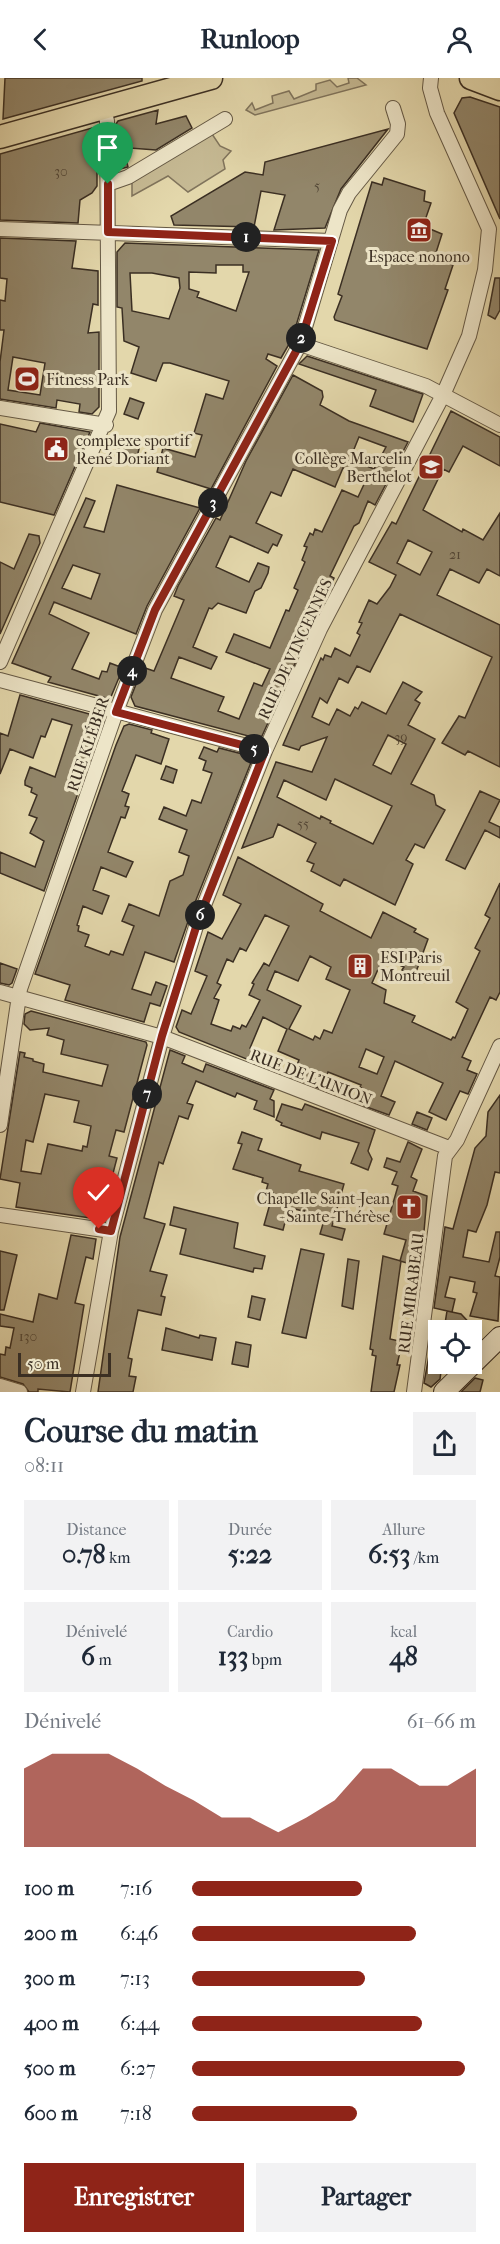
<!DOCTYPE html>
<html lang="fr">
<head>
<meta charset="utf-8">
<style>
	body { margin:0; font-family:"IM FELL French Canon",serif; background:#f2f2f3; color:#1f2937; height:100vh; display:flex; flex-direction:column; font-size:22px; white-space:nowrap }
	* { box-sizing:border-box; margin:0 }
	p { font-size:20px; color:#747a83 }
	.icon { flex:none; width:33px; height:33px; fill:none; stroke:currentColor; stroke-width:2; stroke-linecap:round; stroke-linejoin:round }
	.map { position:relative; height:1314px; overflow:hidden }
	.panel { display:flex; flex-direction:column; background:#fff; flex:1 }
	.panel>* { flex:none }
	.fabs { position:absolute; left:428px; top:1242px; display:grid; gap:12px }
	.fabs a { display:grid; place-items:center; width:54px; height:54px; border-radius:0px; background:#fff; box-shadow:0 3px 15px #0003; font-size:30px }
	.scale { position:absolute; left:18px; bottom:15px; width:93px; box-sizing:border-box; padding-left:6px; border:3px solid #3b2f23; border-top:0; font-size:16px; line-height:21px; white-space:nowrap; color:#3b2f23; -webkit-text-stroke:4px #ede5c8; paint-order:stroke }
	.pin { position:absolute; display:grid; place-items:center; width:51px; height:51px; color:#fff; margin:-62px -26px; border-radius:50% 50% 50% 0; rotate:-45deg; box-shadow:0 0 6px #0007 }
	.pin .icon { rotate:45deg }
	.km { position:absolute; width:30px; height:30px; margin:-15px; border-radius:50%; background:#222; color:#fff; font-size:16px; line-height:30px; text-align:center }
	.round { display:grid; place-items:center; flex:none; width:63px; height:63px; border-radius:0px; background:#f2f2f3 }
	.summary { display:flex; align-items:center; justify-content:space-between; height:102px; padding:0 24px }
	h1 { font-size:33px; font-weight:700; line-height:45px }
	.stats { display:grid; grid-template-columns:repeat(3,1fr); gap:9px; height:102px; padding:6px 24px }
	.stats div { display:grid; align-content:center; border-radius:0px; background:#f2f2f3; text-align:center }
	.stats b { font-size:26px; font-weight:700 }
	.stats small { font-size:16px; font-weight:400 }
	.stats p { font-size:16px }
	.chart { height:168px; padding:12px 24px }
	.chart p { display:flex; justify-content:space-between }
	.chart svg { width:100%; height:108px; margin-top:6px; fill:#8f2418; opacity:.7 }
	.action { display:flex; gap:12px; margin-top:auto; padding:12px 24px }
	.action a { flex:1; height:69px; border-radius:0px; background:#8f2418; color:#fff; font-size:24px; font-weight:700; line-height:69px; text-align:center }
	.action a+a { background:#f2f2f3; color:#1f2937 }
	ul { padding:0 24px; list-style:none; font-size:20px }
	li { display:grid; grid-template-columns:96px 72px 1fr; align-items:center; height:45px }
	li i { height:15px; border-radius:8px; background:#8f2418 }
	header { display:flex; justify-content:space-between; align-items:center; height:78px; padding:0 24px; background:#fff; font-size:27px; font-weight:700 }
	.map>svg:first-child { display:block }
	.green { fill:#c6ba94; stroke:#80745c; stroke-width:1.5 }
	.building { fill:#92866a; stroke:#3b2f23; stroke-width:1.5; fill-rule:evenodd }
	.lines { fill:none; stroke-linecap:round; stroke-linejoin:round }
	.street-casing { stroke:#655945; stroke-width:16 }
	.secondary-casing { stroke:#3b2f23; stroke-width:22 }
	.primary-casing { stroke:#3b2f23; stroke-width:25 }
	.street { stroke:#ede5c8; stroke-width:14 }
	.secondary { stroke:#ede5c8; stroke-width:20 }
	.primary { stroke:#e3d7ab; stroke-width:22 }
	.route-casing { stroke:#fff; stroke-width:12 }
	.route { stroke:#8f2418; stroke-width:8 }
	.labels { text-anchor:middle; dominant-baseline:central; stroke-width:6; stroke-linejoin:round; paint-order:stroke }
	.number-label { font-size:14px; fill:#514535 }
	.poi-label { font-size:16px; fill:#3b2f23; stroke:#ede5c8; text-anchor:start }
	.street-label { font-size:16px; fill:#3b2f23; stroke:#ede5c8 }
</style>
</head>
<body>
<header><svg class="icon" aria-label="back" viewBox="0 0 24 24"><path d="M15 5l-7 7 7 7"/></svg>Runloop<svg class="icon" aria-label="person" viewBox="0 0 24 24"><circle cx="12" cy="8" r="4"/><path d="M4 21q1-7 8-7t8 7"/></svg></header>
<div class="map">
<svg width="500" height="1314" viewBox="0 0 500 1314">
	<rect width="100%" height="100%" fill="#e3d7ab"/>
	<filter id="stains"><feTurbulence type="fractalNoise" baseFrequency=".00333" numOctaves="4"/><feColorMatrix values="0 0 0 0 .2 0 0 0 0 .09 0 0 0 0 .02 0 0 0 .5 -.17"/></filter>
	<radialGradient id="worn" r=".72"><stop offset=".6" stop-color="#630" stop-opacity="0"/><stop offset="1" stop-color="#630" stop-opacity=".3"/></radialGradient>
	<!-- green -->
	<path class="green" d="M 348,0 L 357,0 L 366,7 L 255,37 L 246,32 L 252,25 L 255,32 L 273,25 L 272,18 L 289,13 L 294,21 L 316,12 L 316,6 L 330,2 L 337,9 L 349,5 Z
		M 212,56 L 220,68 L 231,73 L 223,82 L 225,91 L 188,114 L 168,98 L 132,118 L 132,103 Z"/>
	<!-- building -->
	<path class="building" d="M 5,0 L 142,0 L 142,3 L 3,41 Z
		M 470,19 L 500,29 L 500,141 L 454,35 L 462,20 Z
		M 158,32 L 156,46 L 186,38 L 192,50 L 156,72 L 130,70 L 130,77 L 125,77 L 128,89 L 116,92 L 116,46 L 118,43 Z
		M 92,50 L 97,54 L 97,108 L 92,115 L 80,122 L 78,145 L 0,142 L 0,76 Z
		M 388,51 L 341,111 L 325,150 L 274,152 L 285,117 L 261,113 L 254,149 L 174,147 L 171,138 L 245,94 L 263,97 L 265,84 Z
		M 384,100 L 425,113 L 424,123 L 431,125 L 423,148 L 442,156 L 434,181 L 453,187 L 445,211 L 448,212 L 427,271 L 335,242 L 334,239 L 342,218 L 338,216 L 372,104 L 382,107 Z
		M 0,160 L 76,163 L 72,190 L 98,193 L 98,227 L 93,226 L 88,255 L 99,254 L 99,329 L 92,336 L 79,334 L 80,326 L 57,322 L 56,330 L 0,321 L 0,284 L 4,252 L 0,252 L 0,222 L 5,223 L 7,201 L 0,200 ZM 13,279 L 45,285 L 40,317 L 8,312 Z
		M 125,165 L 319,172 L 292,261 L 281,280 L 268,276 L 266,281 L 277,288 L 211,411 L 157,394 L 163,370 L 195,379 L 202,357 L 194,355 L 206,316 L 223,321 L 229,303 L 170,285 L 163,285 L 156,303 L 131,295 L 139,269 L 124,263 L 122,230 L 117,229 L 117,174 ZM 216,187 L 243,187 L 243,194 L 249,194 L 236,233 L 197,219 L 199,214 L 189,211 L 189,194 L 216,195 ZM 130,195 L 152,195 L 179,200 L 180,210 L 169,241 L 132,233 Z
		M 495,200 L 500,200 L 500,232 L 495,241 L 488,237 Z
		M 307,278 L 423,316 L 413,344 L 370,328 L 376,312 L 299,286 Z
		M 293,297 L 322,313 L 323,319 L 320,327 L 349,343 L 408,364 L 375,427 L 368,423 L 359,445 L 354,448 L 330,498 L 334,500 L 262,658 L 256,660 L 135,628 L 131,619 L 140,596 L 142,597 L 145,590 L 154,593 L 184,522 L 174,518 L 178,508 L 216,440 L 220,442 L 246,383 ZM 359,359 L 386,369 L 374,391 L 350,381 ZM 343,390 L 367,400 L 358,419 L 342,412 L 322,454 L 315,451 L 313,457 L 310,455 L 304,468 L 307,469 L 302,482 L 305,484 L 294,510 L 298,512 L 289,533 L 286,532 L 270,570 L 234,556 L 226,574 L 270,591 L 262,608 L 254,605 L 239,641 L 218,633 L 224,619 L 171,600 L 179,579 L 211,591 L 217,579 L 193,569 L 209,530 L 212,531 L 218,525 L 246,535 L 255,513 L 261,510 L 268,495 L 269,489 L 258,485 L 249,504 L 216,489 L 230,458 L 268,475 L 273,466 L 277,468 L 282,457 L 256,445 L 271,414 L 281,418 L 293,391 L 335,409 Z
		M 130,320 L 144,325 L 138,341 L 124,336 Z
		M 451,333 L 500,359 L 500,388 L 463,368 L 449,394 L 443,391 L 423,432 L 462,454 L 463,451 L 483,462 L 500,435 L 500,498 L 487,491 L 479,505 L 450,491 L 437,517 L 500,547 L 500,689 L 468,673 L 465,677 L 442,665 L 459,638 L 465,640 L 492,579 L 400,536 L 370,594 L 357,588 L 348,605 L 339,600 L 327,625 L 320,620 L 312,639 L 329,647 L 337,631 L 350,638 L 355,629 L 358,631 L 362,624 L 386,636 L 403,604 L 422,614 L 415,622 L 420,625 L 408,647 L 435,661 L 411,706 L 434,717 L 436,727 L 445,732 L 424,770 L 415,766 L 406,782 L 413,786 L 395,827 L 344,801 L 340,808 L 311,793 L 314,786 L 307,783 L 316,765 L 278,746 L 273,759 L 242,770 L 276,684 L 312,694 L 327,659 L 301,668 L 299,672 L 283,667 L 321,580 L 323,582 L 325,577 L 331,579 L 335,570 L 350,578 L 360,557 L 357,555 L 362,545 L 359,544 L 369,522 L 377,526 L 390,509 L 396,497 L 369,484 L 392,444 L 396,446 ZM 408,462 L 432,474 L 420,497 L 397,485 ZM 388,657 L 406,666 L 391,696 L 373,687 ZM 335,701 L 392,728 L 373,766 L 330,745 L 331,743 L 321,738 L 320,741 L 277,719 L 284,702 L 326,722 Z
		M 40,345 L 90,354 L 54,437 L 0,424 L 0,346 L 36,354 Z
		M 119,361 L 140,367 L 136,383 L 115,375 Z
		M 117,407 L 200,430 L 147,528 L 136,556 L 54,524 L 49,536 L 89,555 L 72,591 L 99,601 L 102,593 L 107,594 L 110,585 L 123,590 L 110,621 L 48,604 L 51,599 L 12,585 L 86,420 L 95,423 L 84,449 L 104,454 ZM 73,487 L 100,496 L 91,521 L 62,510 Z
		M 29,456 L 39,458 L 40,465 L 0,556 L 0,484 L 14,491 Z
		M 20,617 L 104,640 L 44,813 L 0,795 L 0,774 L 35,789 L 44,763 L 30,755 L 37,740 L 29,737 L 37,717 L 31,714 L 32,710 L 25,707 L 25,703 L 30,689 L 55,699 L 72,647 L 52,641 L 45,659 L 41,658 L 33,680 L 10,671 L 0,696 L 0,655 L 8,658 Z
		M 129,646 L 152,652 L 151,655 L 169,661 L 161,686 L 136,677 L 122,713 L 129,716 L 125,728 L 129,729 L 125,740 L 121,739 L 108,774 L 133,784 L 126,799 L 101,789 L 93,812 L 109,818 L 102,836 L 83,828 L 77,847 L 79,848 L 78,853 L 89,857 L 85,868 L 109,877 L 111,873 L 123,877 L 134,848 L 122,843 L 129,826 L 159,838 L 170,803 L 183,797 L 189,778 L 179,774 L 187,752 L 159,741 L 164,729 L 186,738 L 192,722 L 201,725 L 212,695 L 203,692 L 206,683 L 199,680 L 204,669 L 217,674 L 219,670 L 250,678 L 252,682 L 192,832 L 174,884 L 145,874 L 132,911 L 151,917 L 156,904 L 167,908 L 160,928 L 150,925 L 144,944 L 65,922 L 70,907 L 35,896 L 116,667 L 124,648 Z
		M 166,688 L 177,692 L 173,705 L 161,701 Z
		M 480,713 L 500,722 L 489,744 L 500,749 L 500,760 L 485,752 L 465,791 L 446,782 Z
		M 238,779 L 323,826 L 320,833 L 371,860 L 383,834 L 416,851 L 414,854 L 428,861 L 416,894 L 412,893 L 411,896 L 402,892 L 404,889 L 383,880 L 372,905 L 386,912 L 384,925 L 415,938 L 412,944 L 451,962 L 453,959 L 455,960 L 468,931 L 456,924 L 480,873 L 475,870 L 490,840 L 485,837 L 500,805 L 500,914 L 496,922 L 490,919 L 462,979 L 471,983 L 467,992 L 477,996 L 468,1016 L 460,1013 L 446,1042 L 429,1034 L 443,1005 L 395,983 L 381,1018 L 395,1024 L 389,1037 L 364,1028 L 370,1014 L 360,1009 L 361,1007 L 328,994 L 321,1011 L 292,999 L 299,982 L 278,973 L 287,951 L 263,939 L 250,970 L 278,981 L 274,992 L 179,954 L 176,949 L 182,932 L 191,936 L 207,898 L 195,893 L 208,854 L 222,861 L 241,826 L 223,817 ZM 265,837 L 289,848 L 269,888 L 264,885 L 252,905 L 254,906 L 249,917 L 260,922 L 252,938 L 246,949 L 242,947 L 240,951 L 233,948 L 231,953 L 211,946 L 219,922 L 214,920 L 221,907 L 217,905 L 227,881 L 233,884 L 240,870 L 246,873 ZM 310,878 L 331,889 L 326,901 L 350,912 L 332,955 L 324,952 L 320,961 L 315,958 L 313,962 L 289,951 L 301,928 L 267,912 L 275,893 L 298,903 ZM 366,971 L 384,979 L 377,996 L 359,989 Z
		M 0,885 L 17,891 L 12,905 L 9,907 L 0,905 Z
		M 31,933 L 146,964 L 147,967 L 124,1054 L 116,1052 L 109,1078 L 117,1080 L 102,1137 L 97,1141 L 16,1129 L 20,1105 L 0,1101 L 20,974 L 25,975 L 24,979 L 33,981 L 33,983 L 44,986 L 43,994 L 102,1008 L 108,987 L 61,976 L 64,962 L 47,957 L 49,950 L 30,952 L 24,946 L 25,936 ZM 45,1016 L 79,1023 L 74,1044 L 91,1048 L 87,1069 L 83,1068 L 82,1073 L 48,1066 L 41,1096 L 21,1093 L 26,1062 L 33,1064 Z
		M 170,972 L 185,978 L 182,985 L 203,994 L 206,986 L 274,1012 L 270,1021 L 274,1023 L 274,1039 L 254,1031 L 257,1023 L 237,1015 L 235,1019 L 196,1003 L 187,1025 L 193,1027 L 188,1041 L 179,1038 L 163,1086 L 159,1084 L 144,1140 L 165,1146 L 150,1193 L 167,1197 L 161,1218 L 165,1219 L 161,1237 L 138,1232 L 128,1280 L 132,1281 L 129,1298 L 136,1299 L 133,1314 L 98,1314 L 120,1159 Z
		M 500,1017 L 500,1095 L 495,1094 L 487,1127 L 476,1154 L 468,1152 L 463,1179 L 489,1184 L 496,1154 L 500,1154 L 500,1179 L 495,1198 L 500,1199 L 498,1243 L 470,1238 L 477,1215 L 473,1214 L 475,1204 L 450,1199 L 445,1219 L 455,1221 L 452,1234 L 434,1230 L 445,1149 L 453,1151 L 475,1070 L 486,1058 L 488,1034 Z
		M 282,1026 L 302,1032 L 305,1026 L 375,1052 L 368,1073 L 372,1081 L 368,1092 L 351,1085 L 359,1065 L 322,1054 L 320,1061 L 281,1047 L 282,1045 L 276,1042 Z
		M 417,1034 L 432,1040 L 427,1052 L 412,1046 Z
		M 242,1054 L 262,1061 L 258,1072 L 301,1087 L 299,1093 L 344,1106 L 332,1148 L 345,1151 L 342,1162 L 320,1156 L 325,1139 L 295,1131 L 294,1135 L 288,1133 L 283,1152 L 264,1147 L 273,1115 L 266,1113 L 268,1106 L 262,1104 L 263,1100 L 233,1091 L 242,1066 L 238,1065 Z
		M 408,1064 L 422,1071 L 411,1099 L 417,1102 L 413,1113 L 427,1118 L 421,1189 L 400,1183 L 406,1162 L 384,1156 L 398,1108 L 392,1106 L 397,1094 L 384,1089 L 387,1080 L 400,1084 Z
		M 174,1129 L 238,1145 L 234,1170 L 265,1178 L 262,1191 L 254,1190 L 253,1194 L 180,1176 L 186,1151 L 170,1147 Z
		M 71,1157 L 96,1161 L 93,1181 L 86,1179 L 75,1225 L 84,1227 L 70,1314 L 38,1311 L 38,1314 L 29,1314 L 23,1306 L 0,1299 L 0,1276 L 5,1277 L 6,1269 L 10,1270 L 14,1250 L 0,1248 L 0,1236 L 33,1244 L 39,1216 L 57,1221 Z
		M 301,1171 L 324,1176 L 306,1260 L 282,1255 Z
		M 0,1173 L 17,1177 L 4,1232 L 0,1232 Z
		M 383,1178 L 401,1183 L 390,1261 L 399,1263 L 396,1273 L 400,1274 L 397,1287 L 400,1287 L 394,1314 L 371,1314 L 376,1278 L 372,1277 L 373,1272 L 370,1271 Z
		M 348,1181 L 359,1183 L 353,1231 L 342,1228 Z
		M 252,1218 L 265,1221 L 260,1242 L 248,1239 Z
		M 447,1233 L 461,1236 L 476,1252 L 444,1252 Z
		M 166,1250 L 199,1260 L 200,1257 L 216,1260 L 212,1282 L 162,1272 Z
		M 432,1261 L 438,1262 L 438,1286 L 442,1286 L 440,1301 L 431,1309 L 424,1305 Z
		M 236,1264 L 251,1267 L 248,1289 L 232,1286 Z
		M 475,1300 L 483,1302 L 480,1314 L 461,1314 Z"/>
	<g class="lines">
		<!-- street casing -->
		<g class="street-casing">
			<path id="street" d="M 108,106 L 128,99 L 225,41
				M 0,151 L 331,163
				M 300,266 L 426,308 L 500,347
				M 0,330 L 106,347
				M 0,584 L 109,333 L 107,43 L 104,31
				M 0,602 L 265,673
				M 0,914 L 162,959 L 449,1070
				M 0,1047 L 20,911 L 116,634 L 155,532 L 300,266 L 340,132 L 349,115 L 397,56 L 398,46 L 393,30
				M 0,1137 L 111,1153
				M 0,1308 L 20,1314
				M 83,1314 L 111,1153 L 162,959 L 197,845 L 265,673 L 320,551 L 443,317 L 469,258 L 485,192 L 489,151 L 437,35 L 430,10 L 431,0
				M 414,1314 L 445,1078 L 457,1062 L 500,968"/>
		</g>
		<!-- secondary casing -->
		<g class="secondary-casing">
			<path id="secondary" d="M 444,1314 L 500,1259"/>
		</g>
		<!-- primary casing -->
		<g class="primary-casing">
			<path id="primary" d="M 471,0 L 500,11
				M 0,59 L 211,0"/>
		</g>
		<!-- street -->
		<use href="#street" class="street"/>
		<!-- secondary -->
		<use href="#secondary" class="secondary"/>
		<!-- primary -->
		<use href="#primary" class="primary"/>
	</g>
	<g class="lines">
		<!-- route casing -->
		<g class="route-casing">
			<path id="route" d="M 99,1151 L 111,1153 L 162,958 L 197,846 L 265,673 L 116,634 L 155,532 L 300,266 L 332,163 L 108,154 L 108,106"/>
		</g>
		<!-- route -->
		<use href="#route" class="route"/>
	</g>
	<!-- icons -->
	<defs>
		<g id="museum-square" transform="scale(1.35)"><rect x="-9" y="-9" width="18" height="18" rx="4" fill="#8f2418" stroke="#ede5c8"/><path d="M0-6L6-3V-2H-6V-3ZM-5-1h2V3h-2ZM-1-1h2V3h-2ZM3-1h2V3H3ZM-6 4H6V6H-6Z" fill="#fff"/></g>
		<g id="stadium-square" transform="scale(1.35)"><rect x="-9" y="-9" width="18" height="18" rx="4" fill="#8f2418" stroke="#ede5c8"/><path d="M0-5a6.5 5 0 1 0 0 10a6.5 5 0 1 0 0-10ZM-3.5-1.8h7v3.6h-7Z" fill="#fff"/></g>
		<g id="civic-square" transform="scale(1.35)"><rect x="-9" y="-9" width="18" height="18" rx="4" fill="#8f2418" stroke="#ede5c8"/><path d="M-.6-6.5H3V-4.5H.6V-3L4-1V1h2V6H-6V1h2V-1L-.6-3ZM-1.2 2.5V6h2.4V2.5Z" fill="#fff"/></g>
		<g id="school-square" transform="scale(1.35)"><rect x="-9" y="-9" width="18" height="18" rx="4" fill="#8f2418" stroke="#ede5c8"/><path d="M0-5L7-2L0 1L-7-2ZM-4 1L0 2.5L4 1V4Q0 6-4 4Z" fill="#fff"/></g>
		<g id="building-square" transform="scale(1.35)"><rect x="-9" y="-9" width="18" height="18" rx="4" fill="#8f2418" stroke="#ede5c8"/><path d="M-4-6H4V6H1V3H-1V6H-4ZM-2.5-4.3h1.7v1.8h-1.7ZM.8-4.3h1.7v1.8H.8ZM-2.5-1h1.7V.8h-1.7ZM.8-1h1.7V.8H.8Z" fill="#fff"/></g>
		<g id="church-square" transform="scale(1.35)"><rect x="-9" y="-9" width="18" height="18" rx="4" fill="#8f2418" stroke="#ede5c8"/><path d="M-1.2-6h2.4v3.5h3.3v2.4h-3.3V6h-2.4V-.1h-3.3v-2.4h3.3Z" fill="#fff"/></g>
	</defs>
	<g fill-rule="evenodd">
		<use href="#museum-square" x="419" y="152"/>
		<use href="#stadium-square" x="27" y="301"/>
		<use href="#civic-square" x="56" y="371"/>
		<use href="#school-square" x="431" y="389"/>
		<use href="#building-square" x="360" y="888"/>
		<use href="#church-square" x="409" y="1129"/>
	</g>
	<g class="labels">
		<!-- number labels -->
		<g class="number-label">
			<text x="61" y="93">30</text>
			<text x="317" y="107">5</text>
			<text x="455" y="476">21</text>
			<text x="401" y="659">39</text>
			<text x="303" y="745">55</text>
			<text x="28" y="1258">130</text>
		</g>
		<!-- poi labels -->
		<g class="poi-label">
			<text x="419" y="178" text-anchor="middle">Espace nonono</text>
			<text x="46" y="301">Fitness Park</text>
			<text x="76" y="362">complexe sportif<tspan x="76" dy="18">René Doriant</tspan></text>
			<text x="412" y="380" text-anchor="end">Collège Marcelin<tspan x="412" dy="18">Berthelot</tspan></text>
			<text x="380" y="879">ESI Paris<tspan x="380" dy="18">Montreuil</tspan></text>
			<text x="390" y="1120" text-anchor="end">Chapelle Saint-Jean<tspan x="390" dy="18">- Sainte-Thérèse</tspan></text>
		</g>
		<!-- street labels -->
		<g class="street-label">
			<text transform="translate(295 571) rotate(-65)">RUE DE VINCENNES</text>
			<text transform="translate(88 666) rotate(-71)">RUE KLÉBER</text>
			<text transform="translate(311 999) rotate(21)">RUE DE L'UNION</text>
			<text transform="translate(411 1215) rotate(-83)">RUE MIRABEAU</text>
		</g>
	</g>
	<rect width="100%" height="100%" filter="url(#stains)"/>
	<rect width="100%" height="100%" fill="url(#worn)"/>
</svg>
<div class="fabs">
<a><svg class="icon" aria-label="locate" viewBox="0 0 24 24"><circle cx="12" cy="12" r="6"/><path d="M12 2v4M12 18v4M2 12h4M18 12h4"/></svg></a>
</div>
<div class="scale">50 m</div>
<div class="pin" style="left:108px;top:106px;background:#1e9e55"><svg class="icon" aria-label="arrive" viewBox="0 0 24 24"><path d="M6 21V4h12l-3 4 3 4H6"/></svg></div>
<div class="pin" style="left:99px;top:1151px;background:#d93025"><svg class="icon" aria-label="check" viewBox="0 0 24 24"><path d="M5 12l5 5 9-10"/></svg></div>
<b class="km" style="left:246px;top:159px">1</b>
<b class="km" style="left:301px;top:260px">2</b>
<b class="km" style="left:213px;top:425px">3</b>
<b class="km" style="left:132px;top:593px">4</b>
<b class="km" style="left:254px;top:671px">5</b>
<b class="km" style="left:200px;top:837px">6</b>
<b class="km" style="left:147px;top:1016px">7</b>
</div>
<section class="panel">
<div class="summary"><div><h1>Course du matin</h1><p>08:11</p></div><a class="round"><svg class="icon" aria-label="share" viewBox="0 0 24 24"><path d="M12 15V3M7 8l5-5 5 5M5 13v7h14v-7"/></svg></a></div>
<div class="stats">
<div><p>Distance</p><b>0.78<small> km</small></b></div>
<div><p>Durée</p><b>5:22</b></div>
<div><p>Allure</p><b>6:53<small> /km</small></b></div>
</div>
<div class="stats">
<div><p>Dénivelé</p><b>6<small> m</small></b></div>
<div><p>Cardio</p><b>133<small> bpm</small></b></div>
<div><p>kcal</p><b>48</b></div>
</div>
<div class="chart"><p><span>Dénivelé</span>61–66 m</p>
<svg viewBox="0 0 160 44" preserveAspectRatio="none"><path d="M0 44V12L10 6L20 6L30 6L40 12L50 19L60 25L70 32L80 32L90 38L100 32L110 25L120 12L130 12L140 19L150 19L160 12V44z"/></svg>
</div>
<ul>
<li><b>100 m</b>7:16<i style="width:60%"></i></li>
<li><b>200 m</b>6:46<i style="width:79%"></i></li>
<li><b>300 m</b>7:13<i style="width:61%"></i></li>
<li><b>400 m</b>6:44<i style="width:81%"></i></li>
<li><b>500 m</b>6:27<i style="width:96%"></i></li>
<li><b>600 m</b>7:18<i style="width:58%"></i></li>
</ul>
<div class="action"><a>Enregistrer</a><a>Partager</a></div>
</section>
</body>
</html>
